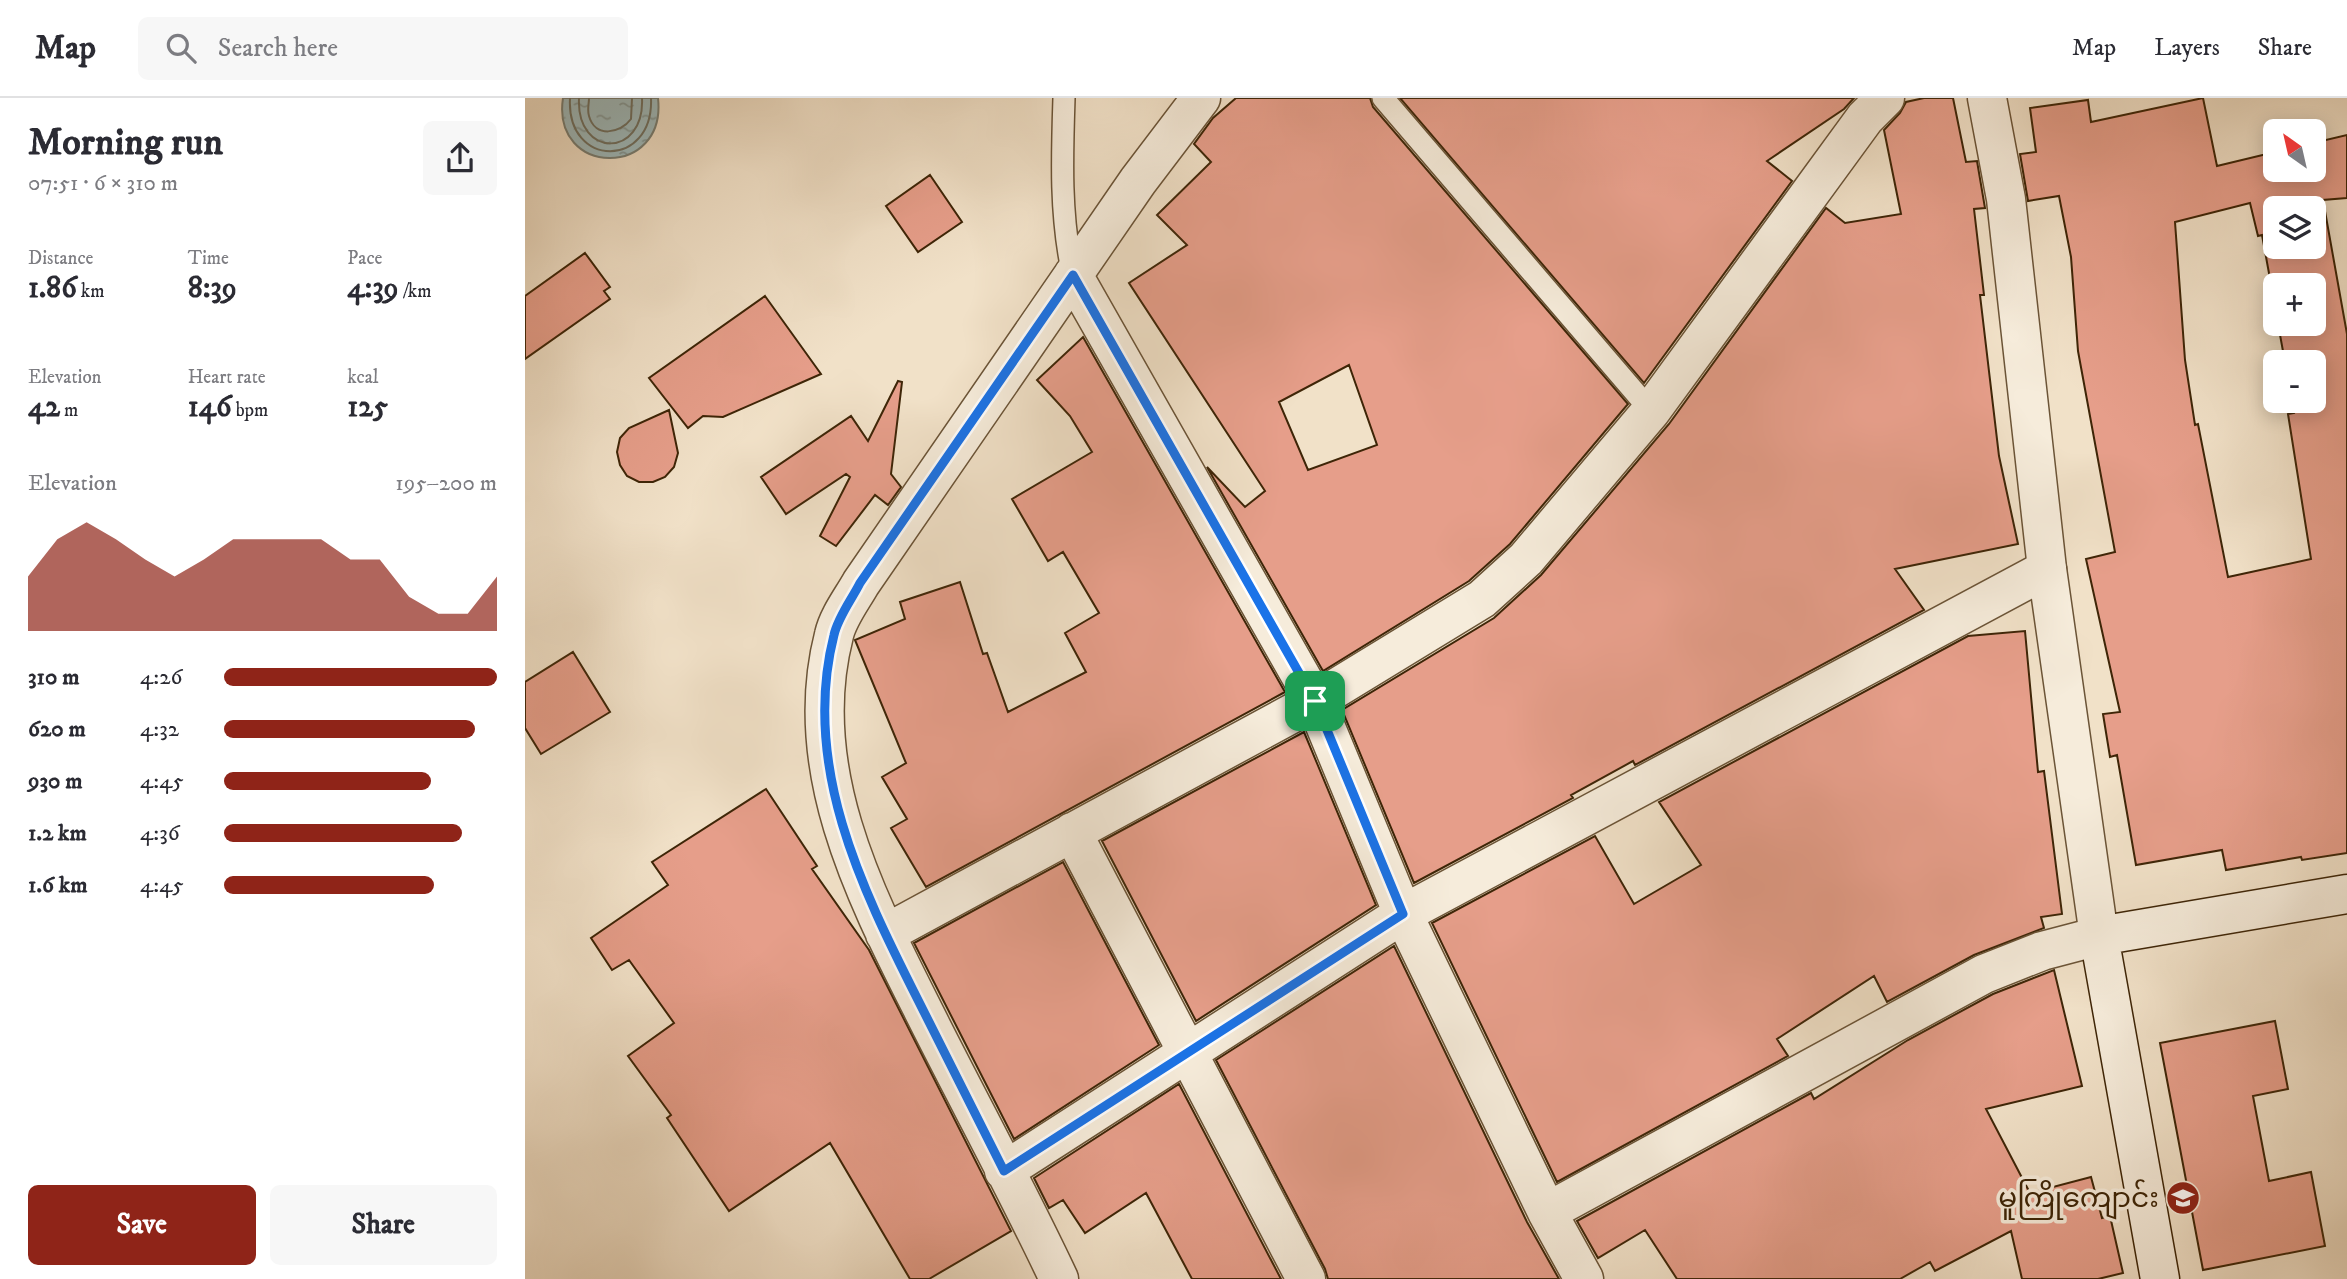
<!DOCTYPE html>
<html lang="en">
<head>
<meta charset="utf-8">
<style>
	body { margin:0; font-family:"IM FELL DW Pica","Noto Sans Myanmar",serif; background:#f7f7f7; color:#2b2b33; height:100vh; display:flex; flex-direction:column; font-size:26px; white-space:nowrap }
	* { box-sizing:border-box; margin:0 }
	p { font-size:23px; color:#7c7c81 }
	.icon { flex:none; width:38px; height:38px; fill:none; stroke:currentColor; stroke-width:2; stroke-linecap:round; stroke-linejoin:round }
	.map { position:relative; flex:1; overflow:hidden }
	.drawer { display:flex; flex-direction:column; background:#fff; width:525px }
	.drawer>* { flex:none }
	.needle { width:46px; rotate:326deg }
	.fabs { position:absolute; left:1738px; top:21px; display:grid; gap:14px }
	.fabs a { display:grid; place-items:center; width:63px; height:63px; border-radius:10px; background:#fff; box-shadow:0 4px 18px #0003; font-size:35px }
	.pin { position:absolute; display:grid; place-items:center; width:60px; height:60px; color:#fff; margin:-30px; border-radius:14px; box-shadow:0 4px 10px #0006 }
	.round { display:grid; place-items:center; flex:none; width:74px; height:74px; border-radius:10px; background:#f7f7f7 }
	.headline { display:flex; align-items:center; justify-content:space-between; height:119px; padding:0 28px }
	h1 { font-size:38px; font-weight:800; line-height:52px }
	.stats { display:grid; grid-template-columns:repeat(3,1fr); gap:10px; height:119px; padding:7px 28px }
	.stats div { display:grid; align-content:center }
	.stats b { font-size:30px; font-weight:800 }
	.stats small { font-size:19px; font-weight:400 }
	.stats p { font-size:19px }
	.chart { height:196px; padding:14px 28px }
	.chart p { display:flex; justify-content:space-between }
	.chart svg { width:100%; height:126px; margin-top:7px; fill:#8f2418; opacity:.7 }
	.cta { display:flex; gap:14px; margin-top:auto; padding:14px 28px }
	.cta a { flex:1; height:80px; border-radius:10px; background:#8f2418; color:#fff; font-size:28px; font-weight:800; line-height:80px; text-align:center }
	.cta a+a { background:#f7f7f7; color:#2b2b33 }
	ul { padding:0 28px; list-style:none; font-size:23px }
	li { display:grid; grid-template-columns:112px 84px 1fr; align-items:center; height:52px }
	li i { height:18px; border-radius:9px; background:#8f2418 }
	header { display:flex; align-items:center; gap:42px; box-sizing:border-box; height:98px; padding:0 35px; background:#fff; border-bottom:2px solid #e1e1e2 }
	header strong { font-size:33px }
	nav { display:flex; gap:38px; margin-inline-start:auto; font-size:24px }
	.search { width:490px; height:63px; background:#f7f7f7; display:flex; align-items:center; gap:18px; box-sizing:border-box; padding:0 24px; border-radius:10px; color:#7c7c81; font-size:26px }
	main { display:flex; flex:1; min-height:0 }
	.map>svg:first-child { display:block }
	.water { fill:url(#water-ripples); stroke:#787f75; stroke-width:2 }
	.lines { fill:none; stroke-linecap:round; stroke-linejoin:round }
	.shore { stroke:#6e7062; stroke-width:2 }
	.building { fill:#e69e8a; stroke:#3e2507; stroke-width:2; fill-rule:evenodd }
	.service-casing { stroke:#6b5437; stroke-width:24 }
	.minor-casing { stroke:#6b5437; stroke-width:41 }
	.tertiary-casing { stroke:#6b5437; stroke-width:41 }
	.secondary-casing { stroke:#3e2507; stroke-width:41 }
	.service { stroke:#f6ecdb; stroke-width:21 }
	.minor { stroke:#f6ecdb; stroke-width:38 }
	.tertiary { stroke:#f6ecdb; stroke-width:38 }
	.secondary { stroke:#f6ecdb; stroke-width:38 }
	.route-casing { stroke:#fff; stroke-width:14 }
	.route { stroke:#1a73e8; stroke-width:9 }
	.labels { text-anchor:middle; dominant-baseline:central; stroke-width:7; stroke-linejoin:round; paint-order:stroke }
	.poi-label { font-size:28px; fill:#3e2507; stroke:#f6ecdb; text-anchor:end }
</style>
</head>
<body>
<header>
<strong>Map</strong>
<div class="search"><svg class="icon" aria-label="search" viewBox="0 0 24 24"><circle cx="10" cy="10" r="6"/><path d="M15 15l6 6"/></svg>Search here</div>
<nav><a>Map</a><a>Layers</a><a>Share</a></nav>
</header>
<main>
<section class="drawer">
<div class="headline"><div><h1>Morning run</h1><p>07:51 · 6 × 310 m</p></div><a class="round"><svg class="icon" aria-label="share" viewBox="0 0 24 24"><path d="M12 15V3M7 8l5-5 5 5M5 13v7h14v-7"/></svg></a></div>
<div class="stats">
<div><p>Distance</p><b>1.86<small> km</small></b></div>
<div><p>Time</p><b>8:39</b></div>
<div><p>Pace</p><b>4:39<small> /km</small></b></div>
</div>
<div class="stats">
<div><p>Elevation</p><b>42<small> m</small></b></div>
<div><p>Heart rate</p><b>146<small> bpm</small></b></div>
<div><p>kcal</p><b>125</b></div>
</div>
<div class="chart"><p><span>Elevation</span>195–200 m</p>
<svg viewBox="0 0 160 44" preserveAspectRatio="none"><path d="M0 44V25L10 12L20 6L30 12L40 19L50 25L60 19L70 12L80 12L90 12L100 12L110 19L120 19L130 32L140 38L150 38L160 25V44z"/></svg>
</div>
<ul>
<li><b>310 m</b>4:26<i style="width:100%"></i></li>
<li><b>620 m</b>4:32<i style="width:92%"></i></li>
<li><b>930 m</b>4:45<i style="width:76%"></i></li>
<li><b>1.2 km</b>4:36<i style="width:87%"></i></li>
<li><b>1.6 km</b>4:45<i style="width:77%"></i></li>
</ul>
<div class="cta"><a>Save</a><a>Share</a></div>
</section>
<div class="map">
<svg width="1822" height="1181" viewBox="0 0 1822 1181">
	<defs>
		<pattern id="water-ripples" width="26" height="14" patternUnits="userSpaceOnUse" patternTransform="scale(1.75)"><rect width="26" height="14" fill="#9ebbbe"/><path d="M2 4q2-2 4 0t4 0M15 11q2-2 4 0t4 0" fill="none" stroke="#829898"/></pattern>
	</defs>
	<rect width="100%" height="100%" fill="#f1e1c8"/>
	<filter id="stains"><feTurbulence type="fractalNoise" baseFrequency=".00286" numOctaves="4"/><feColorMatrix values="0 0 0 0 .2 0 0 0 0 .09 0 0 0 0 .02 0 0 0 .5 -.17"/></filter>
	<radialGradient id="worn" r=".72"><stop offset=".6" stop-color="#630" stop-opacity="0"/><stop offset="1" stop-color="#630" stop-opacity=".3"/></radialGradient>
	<!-- water -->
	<path class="water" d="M 38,0 L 133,0 C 142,81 26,79 38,0 Z"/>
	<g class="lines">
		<!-- shore -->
		<path class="shore" d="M 45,0 C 41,71 129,71 126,0
			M 54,0 C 51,61 120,60 117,0
			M 64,0 C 64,6 62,12 64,18 C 70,40 95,36 106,21 L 107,0"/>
	</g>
	<!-- building -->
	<path class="building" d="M 711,0 L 845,0 L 848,9 L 1103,306 L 985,446 L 944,483 L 798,573 L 682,369 L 720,409 L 740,393 L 604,185 L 662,147 L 632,117 L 686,64 L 669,46 L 688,20 ZM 824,267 L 852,347 L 783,372 L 754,304 Z
		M 875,0 L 1329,0 L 1319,11 L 1242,63 L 1267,83 L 1119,285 Z
		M 1399,0 L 1428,0 L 1441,64 L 1452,63 L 1460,110 L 1449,111 L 1459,197 L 1455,197 L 1474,358 L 1493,446 L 1370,471 L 1399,512 L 1110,667 L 1108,663 L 1046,697 L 1048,700 L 889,785 L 817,612 L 969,520 L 1016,477 L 1144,326 L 1301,110 L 1320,125 L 1376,116 L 1359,32 L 1375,15 L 1381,4 Z
		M 1678,0 L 1692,68 L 1750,54 L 1750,72 L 1788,72 L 1788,45 L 1822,37 L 1822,100 L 1798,102 L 1822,236 L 1822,755 L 1777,762 L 1776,759 L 1701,772 L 1697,752 L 1611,767 L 1592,657 L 1585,659 L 1578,616 L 1595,614 L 1561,461 L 1590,454 L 1553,253 L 1546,159 L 1534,98 L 1503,103 L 1495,56 L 1511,54 L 1505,10 L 1563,2 L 1566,24 ZM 1725,105 L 1733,138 L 1737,137 L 1750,208 L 1750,187 L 1788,187 L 1788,226 L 1753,226 L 1760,264 L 1788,264 L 1788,303 L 1767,303 L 1769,315 L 1763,316 L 1786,461 L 1703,479 L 1673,326 L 1670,327 L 1660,262 L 1650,124 ZM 1750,110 L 1788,110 L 1788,149 L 1750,149 Z
		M 405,77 L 437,124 L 393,154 L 361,108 Z
		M 60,155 L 85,189 L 79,193 L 85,201 L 0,261 L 0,198 Z
		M 240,198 L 296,276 L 198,319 L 178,318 L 163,330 L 124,280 Z
		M 558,239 L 760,594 L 401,789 L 366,730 L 382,721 L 357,679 L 381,665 L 330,542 L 380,521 L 375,504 L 435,484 L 458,556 L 462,555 L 483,614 L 561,574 L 540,535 L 574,515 L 538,454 L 523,463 L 487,401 L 567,354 L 545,318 L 512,282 Z
		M 373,283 L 377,284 L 366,376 L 376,389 L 363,407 L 350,397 L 311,448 L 295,438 L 325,379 L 321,376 L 261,416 L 236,379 L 326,318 L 343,343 Z
		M 144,312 L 153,355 L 149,369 L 140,379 L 128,384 L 114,384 L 102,378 L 95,367 L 92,354 L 95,340 L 104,330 Z
		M 1500,533 L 1513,674 L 1519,673 L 1537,816 L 1516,819 L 1519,830 L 1449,857 L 1362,904 L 1349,878 L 1252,941 L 1263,958 L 1032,1084 L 907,825 L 1070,738 L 1109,806 L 1176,767 L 1134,704 L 1443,538 Z
		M 48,554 L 85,614 L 16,656 L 0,630 L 0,584 Z
		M 779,634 L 851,807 L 671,923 L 577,743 Z
		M 241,691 L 292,768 L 287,771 L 344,852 L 486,1133 L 404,1181 L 385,1181 L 305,1045 L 204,1113 L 142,1020 L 146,1017 L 103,958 L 149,925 L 104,862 L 87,872 L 66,840 L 143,787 L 127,764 Z
		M 538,764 L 634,947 L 489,1041 L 389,845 Z
		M 869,848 L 1002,1124 L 1034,1181 L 803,1181 L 800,1171 L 691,962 Z
		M 1529,872 L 1557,988 L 1461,1011 L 1505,1095 L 1566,1079 L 1577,1120 L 1585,1118 L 1598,1175 L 1573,1181 L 1497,1181 L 1486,1133 L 1410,1173 L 1405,1164 L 1375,1181 L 1152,1181 L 1120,1132 L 1073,1160 L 1052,1123 L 1286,995 L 1289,1001 L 1383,942 L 1468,896 Z
		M 1750,923 L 1763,991 L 1728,998 L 1744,1083 L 1786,1074 L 1800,1148 L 1678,1172 L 1635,945 Z
		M 654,986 L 756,1181 L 667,1181 L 621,1095 L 560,1135 L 538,1102 L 524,1110 L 509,1080 Z"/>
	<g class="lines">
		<!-- service casing -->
		<g class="service-casing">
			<path id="service" d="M 539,0 C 537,60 535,118 548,177
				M 858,0 L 1126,313"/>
		</g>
		<!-- minor casing -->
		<g class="minor-casing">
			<path id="minor" d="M 548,177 L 790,603 L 878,816 L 1022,1114 L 1059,1181
				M 547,734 L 781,1181
				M 360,836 L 790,603 L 957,501 L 1001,461 L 1126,313 L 1340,20 L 1360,0
				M 479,1073 L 878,816 L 1522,471
				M 1022,1114 L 1459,876 L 1517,853 L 1574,838
				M 534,1181 C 494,1096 449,1013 407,930 C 346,808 273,677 309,537 C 313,519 327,501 336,485 L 613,83 L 676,0"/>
		</g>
		<!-- tertiary casing -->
		<g class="tertiary-casing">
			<path id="tertiary" d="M 1462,0 L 1481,101 L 1522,471 L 1574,838"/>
		</g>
		<!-- secondary casing -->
		<g class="secondary-casing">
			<path id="secondary" d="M 1635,1181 L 1574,838 L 1822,796"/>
		</g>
		<!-- service -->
		<use href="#service" class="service"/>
		<!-- minor -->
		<use href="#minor" class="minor"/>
		<!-- tertiary -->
		<use href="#tertiary" class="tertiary"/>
		<!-- secondary -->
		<use href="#secondary" class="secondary"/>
	</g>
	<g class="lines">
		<!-- route casing -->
		<g class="route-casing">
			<path id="route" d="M 548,177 L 790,603 L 878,816 L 479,1073 C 450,1016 422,959 393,902 C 336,789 276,667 309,537 C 313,519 327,501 335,485 Z"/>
		</g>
		<!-- route -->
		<use href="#route" class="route"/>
	</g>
	<!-- icons -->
	<defs>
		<g id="school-disc" transform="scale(1.75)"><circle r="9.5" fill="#8f2418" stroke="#f6ecdb"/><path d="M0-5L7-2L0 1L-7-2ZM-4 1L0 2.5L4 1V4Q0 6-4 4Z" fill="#fff"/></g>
	</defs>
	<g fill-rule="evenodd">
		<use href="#school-disc" x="1658" y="1100"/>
	</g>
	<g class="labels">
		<!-- poi labels -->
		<g class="poi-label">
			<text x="1634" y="1100">မူကြိုကျောင်း</text>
		</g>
	</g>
	<rect width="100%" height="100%" filter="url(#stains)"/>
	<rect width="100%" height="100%" fill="url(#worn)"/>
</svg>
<div class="fabs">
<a><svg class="needle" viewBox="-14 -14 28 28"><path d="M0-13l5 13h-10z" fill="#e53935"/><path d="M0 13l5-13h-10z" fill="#7c7c81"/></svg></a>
<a><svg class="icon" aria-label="layers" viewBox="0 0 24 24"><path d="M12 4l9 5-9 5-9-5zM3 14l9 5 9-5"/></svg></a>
<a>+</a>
<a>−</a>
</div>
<div class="pin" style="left:790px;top:603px;background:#1e9e55"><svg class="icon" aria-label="arrive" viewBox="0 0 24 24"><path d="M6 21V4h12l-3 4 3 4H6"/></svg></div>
</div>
</main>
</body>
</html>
